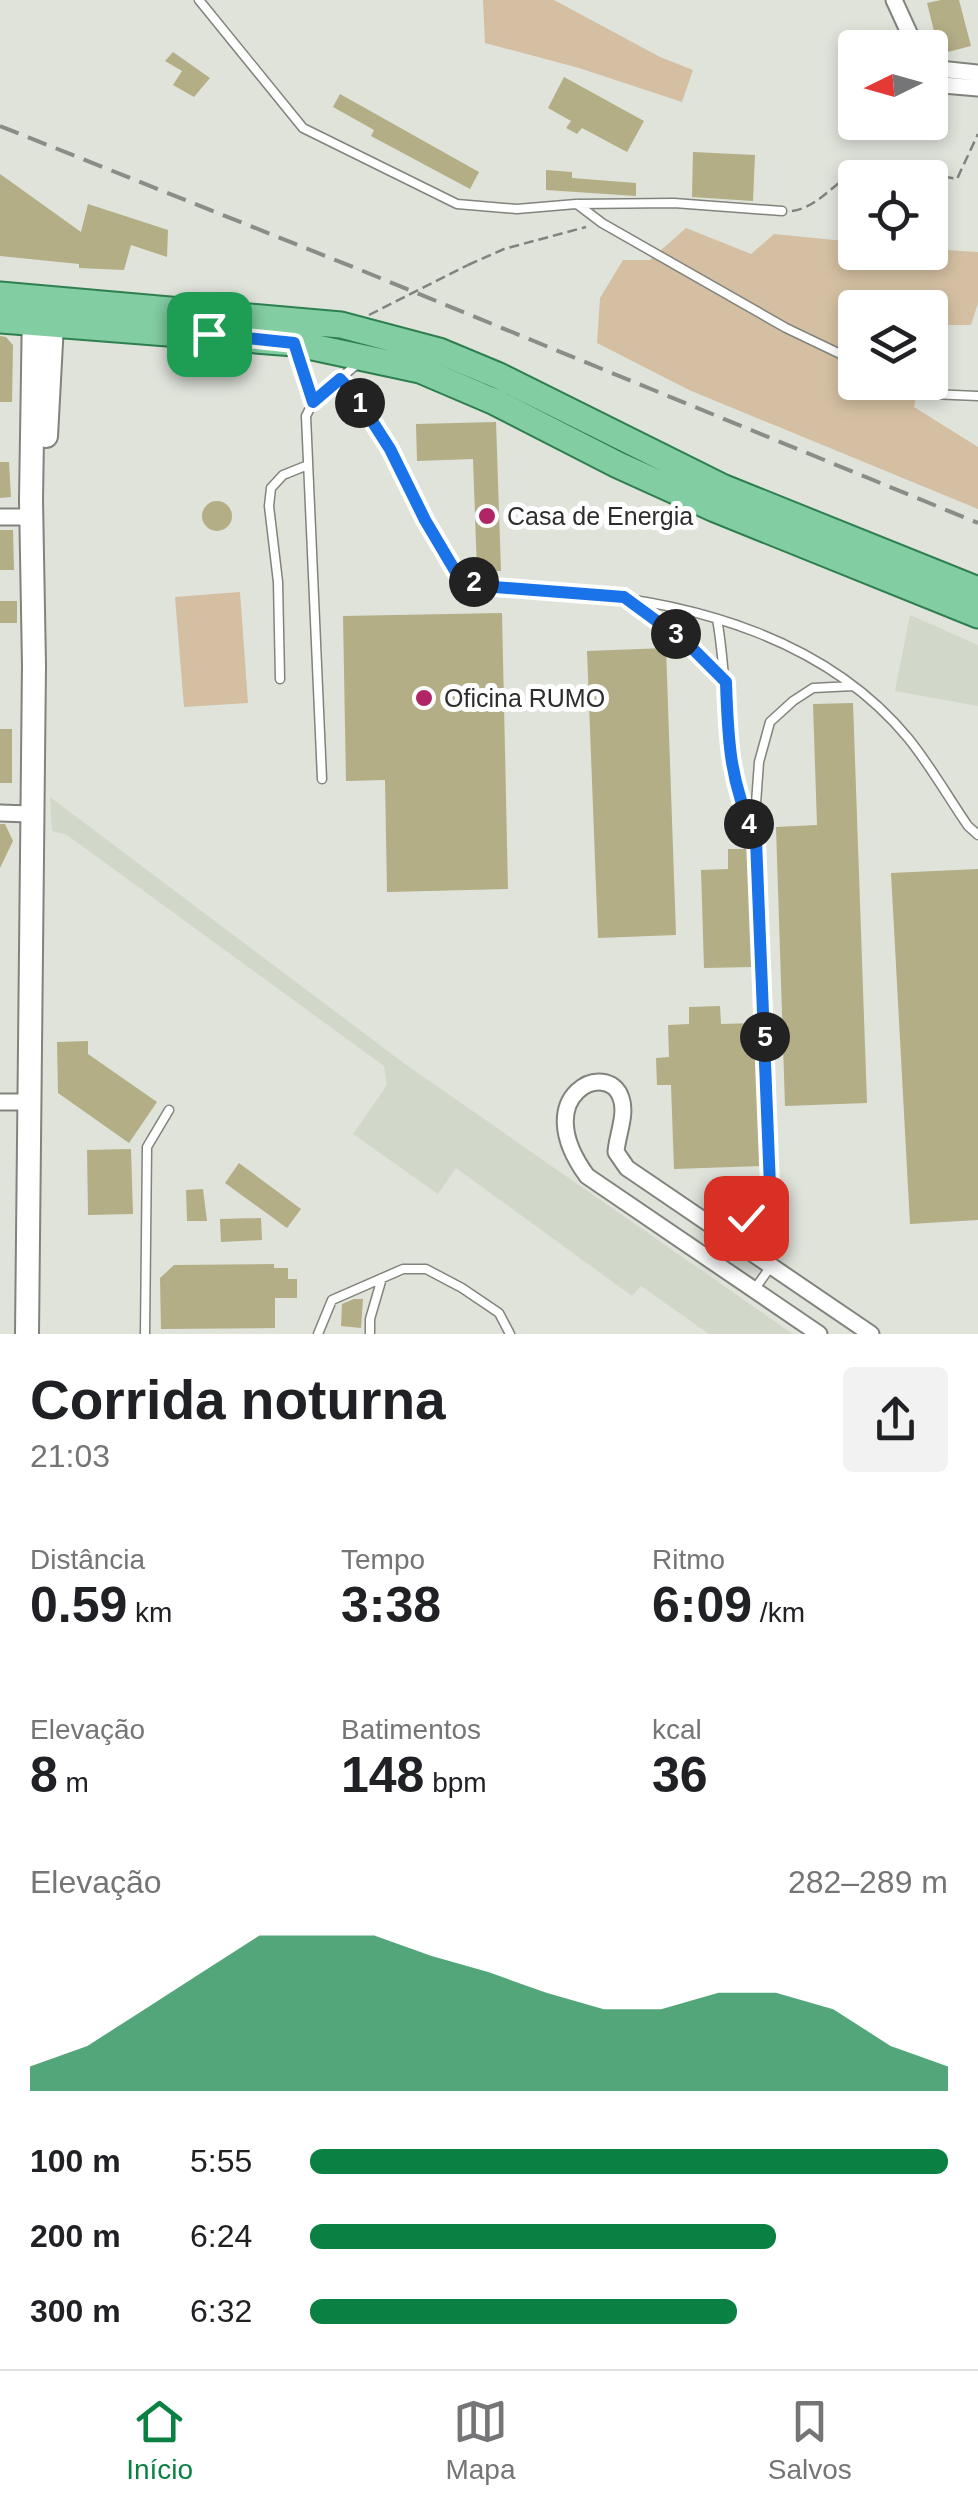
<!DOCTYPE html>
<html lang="pt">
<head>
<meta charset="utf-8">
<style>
	body { margin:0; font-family:Arial,sans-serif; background:#f2f2f2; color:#202124; height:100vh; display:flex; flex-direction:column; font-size:38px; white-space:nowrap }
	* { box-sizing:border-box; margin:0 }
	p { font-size:32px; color:#757577 }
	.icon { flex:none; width:55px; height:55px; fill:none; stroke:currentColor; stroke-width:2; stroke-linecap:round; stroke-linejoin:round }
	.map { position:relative; height:1334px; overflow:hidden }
	.details { display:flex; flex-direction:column; background:#fff; flex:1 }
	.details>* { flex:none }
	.needle { width:65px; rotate:265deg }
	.fabs { position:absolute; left:838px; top:30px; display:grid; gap:20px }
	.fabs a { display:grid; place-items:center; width:110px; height:110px; border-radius:10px; background:#fff; box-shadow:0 5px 15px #0003; font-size:50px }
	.pin { position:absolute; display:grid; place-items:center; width:85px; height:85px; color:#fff; margin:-42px; border-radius:20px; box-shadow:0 5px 15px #0006 }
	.km { position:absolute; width:50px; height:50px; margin:-25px; border-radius:50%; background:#222; color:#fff; font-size:28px; line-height:50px; text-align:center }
	.round { display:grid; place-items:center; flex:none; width:105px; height:105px; border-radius:10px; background:#f2f2f2 }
	.summary { display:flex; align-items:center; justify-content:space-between; height:170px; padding:0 30px }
	h1 { font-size:55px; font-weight:700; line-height:75px }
	.figures { display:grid; grid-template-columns:repeat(3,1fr); gap:15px; height:170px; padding:10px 30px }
	.figures div { display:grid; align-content:center }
	.figures b { font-size:50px; font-weight:700 }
	.figures small { font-size:28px; font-weight:400 }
	.figures p { font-size:28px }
	.chart { height:280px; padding:20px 30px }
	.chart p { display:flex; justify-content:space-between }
	.chart svg { width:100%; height:180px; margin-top:10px; fill:#0b8043; opacity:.7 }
	ul { padding:0 30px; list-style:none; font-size:32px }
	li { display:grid; grid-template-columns:160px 120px 1fr; align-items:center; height:75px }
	li i { height:25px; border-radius:12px; background:#0b8043 }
	.tabs { display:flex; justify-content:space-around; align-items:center; height:140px; border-top:2px solid #e0e0e0; background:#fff; font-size:28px; color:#757577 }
	.tabs a { display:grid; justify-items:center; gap:5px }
	.tabs .current { color:#0b8043 }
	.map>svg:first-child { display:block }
	.built { fill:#d1d8c9 }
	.green { fill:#d4bfa2 }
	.building { fill:#b3ae86 }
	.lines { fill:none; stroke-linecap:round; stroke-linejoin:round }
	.lane-casing { stroke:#80847c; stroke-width:11 }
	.street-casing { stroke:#80847c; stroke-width:19 }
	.secondary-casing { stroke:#80847c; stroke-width:26 }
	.primary-casing { stroke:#2e7f50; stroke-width:29 }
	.path { stroke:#81837d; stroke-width:2.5; stroke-dasharray:10 5; stroke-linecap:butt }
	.lane { stroke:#fff; stroke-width:8 }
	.street { stroke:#fff; stroke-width:15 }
	.secondary { stroke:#fff; stroke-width:22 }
	.primary { stroke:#82cda2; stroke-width:25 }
	.rail { stroke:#8a8c86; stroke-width:4; stroke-dasharray:20 10; stroke-linecap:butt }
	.path-bridge { stroke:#81837d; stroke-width:2.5; stroke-dasharray:10 5; stroke-linecap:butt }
	.route-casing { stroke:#fff; stroke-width:20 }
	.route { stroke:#1a73e8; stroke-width:12 }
	.poi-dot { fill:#b02565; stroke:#fff; stroke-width:4 }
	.labels { text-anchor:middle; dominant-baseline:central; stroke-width:10; stroke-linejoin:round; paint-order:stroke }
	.poi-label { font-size:25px; fill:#2d2e2b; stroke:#fff; text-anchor:start }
</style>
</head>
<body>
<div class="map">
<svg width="978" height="1334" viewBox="0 0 978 1334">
	<rect width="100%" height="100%" fill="#dfe3da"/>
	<!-- built -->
	<path class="built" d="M 910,615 L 978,645 L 978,706 L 895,691 Z
		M 50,797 L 405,1064 L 793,1334 L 709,1334 L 641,1286 L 632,1296 L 456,1168 L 438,1194 L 353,1134 L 387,1085 L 384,1066 L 67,835 L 52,831 Z"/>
	<!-- green -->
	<path class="green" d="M 483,0 L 554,0 L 660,57 L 693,70 L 682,102 L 579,68 L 485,43 Z
		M 686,228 L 751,254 L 774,234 L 855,242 L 855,252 L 930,252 L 930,249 L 978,252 L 978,303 L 971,325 L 931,325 L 930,328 L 930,308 L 855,308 L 855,382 L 919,383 L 914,407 L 978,447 L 978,509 L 689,390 L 597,343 L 600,298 L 623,260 L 650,260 Z
		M 240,592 L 248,703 L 184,707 L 175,597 Z"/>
	<!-- building -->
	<path class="building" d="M 941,0 L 959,0 L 971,46 L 944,53 L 939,34 L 935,35 L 927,3 Z
		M 173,52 L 210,78 L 194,97 L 173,85 L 182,71 L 165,61 Z
		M 564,77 L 644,121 L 627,152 L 582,128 L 577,134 L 566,128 L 571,121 L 548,108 Z
		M 340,94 L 479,172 L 470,189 L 371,136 L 374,130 L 333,107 Z
		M 693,152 L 755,155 L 753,201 L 692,197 Z
		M 546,170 L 572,172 L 572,178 L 636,183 L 636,196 L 546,190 Z
		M 0,174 L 81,232 L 88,204 L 168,230 L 167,257 L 131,245 L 124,270 L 79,268 L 79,264 L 0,256 Z
		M 0,336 L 6,337 L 13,345 L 12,402 L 0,402 Z
		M 496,422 L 501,571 L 477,571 L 473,459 L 417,461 L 416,424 Z
		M 0,462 L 9,462 L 11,497 L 0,498 Z
		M202 516a15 15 0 1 1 30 0a15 15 0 1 1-30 0Z
		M 0,530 L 13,530 L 14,570 L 0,570 Z
		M 0,601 L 17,601 L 17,623 L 0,623 Z
		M 502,613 L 508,889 L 387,892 L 385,780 L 346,781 L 343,616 Z
		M 666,648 L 676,935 L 598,938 L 587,651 Z
		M 853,703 L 867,1103 L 785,1106 L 776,827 L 817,825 L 813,704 Z
		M 0,729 L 12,729 L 12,783 L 0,783 Z
		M 0,824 L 5,824 L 13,841 L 0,868 Z
		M 728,849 L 749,849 L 752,967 L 704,968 L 701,870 L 728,869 Z
		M 978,869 L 978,1220 L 910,1224 L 891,873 Z
		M 720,1006 L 721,1024 L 756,1023 L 762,1166 L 674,1169 L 671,1085 L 657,1085 L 656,1058 L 669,1057 L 668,1025 L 689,1024 L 689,1007 Z
		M 88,1041 L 88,1054 L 157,1102 L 129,1143 L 58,1093 L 57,1042 Z
		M 131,1149 L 133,1214 L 88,1215 L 87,1150 Z
		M 239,1163 L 301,1209 L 287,1228 L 225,1183 Z
		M 203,1189 L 207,1221 L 187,1221 L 186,1190 Z
		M 261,1218 L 262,1240 L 221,1242 L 220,1219 Z
		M 274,1264 L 274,1268 L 288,1268 L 288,1279 L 297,1279 L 297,1298 L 275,1298 L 275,1328 L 161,1329 L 160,1278 L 174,1265 Z
		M 354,1299 L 363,1299 L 361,1328 L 341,1326 L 342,1304 Z"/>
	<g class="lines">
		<!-- lane casing -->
		<g class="lane-casing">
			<path id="lane" d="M 199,0 L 303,128 L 457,204 L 517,209 L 576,204 L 674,203 L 782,211
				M 577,204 L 602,223 L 786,328 L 855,361
				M 296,347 L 313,402 L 357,364
				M 340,379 C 382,424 402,482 433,534 C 440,546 447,565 457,574 C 478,593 546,591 576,593 C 697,603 827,640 908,738 C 930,765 948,797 968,826 L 978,835
				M 897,382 L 930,394 L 978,396
				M 313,402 L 306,416 L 322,779
				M 630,601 L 688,644 L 726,682
				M 717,619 C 731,697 720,762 754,836
				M 280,679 L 278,582 L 269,506 L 271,488 L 283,475 L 308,465
				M 712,1224 C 741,1223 754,1217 767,1191
				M 754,1290 L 771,1266 L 768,1115 L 755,817 L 759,762 L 770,722 L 793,701 L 813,688 L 853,686
				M 145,1334 L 147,1147 L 169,1110
				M 318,1334 L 332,1300 L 403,1269 L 426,1269 L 462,1288 L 499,1313 L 510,1334
				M 370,1334 L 370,1319 L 382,1278"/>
		</g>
		<!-- street casing -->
		<g class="street-casing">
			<path id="street" d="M 894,0 L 916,48
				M 930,68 L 978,73
				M 930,69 L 943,85 L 978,88
				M 0,517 L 33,517
				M 0,813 L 30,814
				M 0,1102 L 30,1102
				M 819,1334 L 587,1176 C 527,1094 609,1059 621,1098 C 627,1114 617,1136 616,1152 L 627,1168 L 871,1334"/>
		</g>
		<!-- secondary casing -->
		<g class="secondary-casing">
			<path id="secondary" d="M 46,436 L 52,324
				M 27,1334 L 34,665 L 31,500 L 34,308"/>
		</g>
		<!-- primary casing -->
		<g class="primary-casing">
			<path id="primary" d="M 0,295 L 341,325 L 439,351 L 499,376 L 722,487 L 978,590
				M 0,320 L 294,343 L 420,370 L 495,402 L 618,465 L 715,509 L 978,615"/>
		</g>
		<!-- path -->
		<path class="path" d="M 792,211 C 820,207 835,180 860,170 C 889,160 928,174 957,179 L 978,134
			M 468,265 L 504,249 L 586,227"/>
		<!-- lane -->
		<use href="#lane" class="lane"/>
		<!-- street -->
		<use href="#street" class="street"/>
		<!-- secondary -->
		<use href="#secondary" class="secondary"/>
		<!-- primary -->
		<use href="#primary" class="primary"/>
		<!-- rail -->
		<path class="rail" d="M 0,126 L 363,271 L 978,523"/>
		<!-- path-bridge -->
		<path class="path-bridge" d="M 369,315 L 468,265"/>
	</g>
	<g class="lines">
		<!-- route casing -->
		<g class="route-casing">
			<path id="route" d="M 209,334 L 294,343 L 313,402 L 340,379 L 356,396 L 390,449 L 425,520 L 457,574 L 482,586 L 624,597 L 688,644 L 726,682 C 728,744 730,782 756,840 L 770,1186 L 759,1208 L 746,1218"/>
		</g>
		<!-- route -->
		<use href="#route" class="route"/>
	</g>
	<!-- markers -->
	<g class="poi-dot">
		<circle cx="487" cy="516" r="10"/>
		<circle cx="424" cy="698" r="10"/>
	</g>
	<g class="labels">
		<!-- poi labels -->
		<g class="poi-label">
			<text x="507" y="516">Casa de Energia</text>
			<text x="444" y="698">Oficina RUMO</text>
		</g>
	</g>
</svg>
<div class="fabs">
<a><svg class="needle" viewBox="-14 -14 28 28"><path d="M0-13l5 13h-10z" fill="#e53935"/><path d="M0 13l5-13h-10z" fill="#757577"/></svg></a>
<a><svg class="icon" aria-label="locate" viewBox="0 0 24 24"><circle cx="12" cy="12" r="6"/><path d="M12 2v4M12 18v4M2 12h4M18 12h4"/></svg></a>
<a><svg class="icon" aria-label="layers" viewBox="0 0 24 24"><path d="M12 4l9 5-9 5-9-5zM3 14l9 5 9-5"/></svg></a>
</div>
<div class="pin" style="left:209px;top:334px;background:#1e9e55"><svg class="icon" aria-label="arrive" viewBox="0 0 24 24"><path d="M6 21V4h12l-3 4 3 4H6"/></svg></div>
<div class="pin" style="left:746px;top:1218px;background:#d93025"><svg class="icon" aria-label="check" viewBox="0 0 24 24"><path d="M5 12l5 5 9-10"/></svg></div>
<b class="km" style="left:360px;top:403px">1</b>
<b class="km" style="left:474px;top:582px">2</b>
<b class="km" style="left:676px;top:634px">3</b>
<b class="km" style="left:749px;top:824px">4</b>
<b class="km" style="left:765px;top:1037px">5</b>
</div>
<section class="details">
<div class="summary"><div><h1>Corrida noturna</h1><p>21:03</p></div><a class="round"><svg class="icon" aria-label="share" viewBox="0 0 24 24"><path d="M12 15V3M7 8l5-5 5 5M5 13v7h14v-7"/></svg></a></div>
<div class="figures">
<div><p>Distância</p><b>0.59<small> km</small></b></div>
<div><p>Tempo</p><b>3:38</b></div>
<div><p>Ritmo</p><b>6:09<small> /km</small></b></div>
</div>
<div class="figures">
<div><p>Elevação</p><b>8<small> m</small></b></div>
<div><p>Batimentos</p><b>148<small> bpm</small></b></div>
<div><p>kcal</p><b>36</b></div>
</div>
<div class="chart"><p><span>Elevação</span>282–289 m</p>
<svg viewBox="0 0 160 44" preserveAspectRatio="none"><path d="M0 44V38L10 33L20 24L30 15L40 6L50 6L60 6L70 11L80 15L90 20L100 24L110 24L120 20L130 20L140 24L150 33L160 38V44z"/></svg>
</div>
<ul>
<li><b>100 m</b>5:55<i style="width:100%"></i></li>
<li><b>200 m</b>6:24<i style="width:73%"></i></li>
<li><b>300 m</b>6:32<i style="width:67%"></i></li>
</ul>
</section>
<nav class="tabs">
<a class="current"><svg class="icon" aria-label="home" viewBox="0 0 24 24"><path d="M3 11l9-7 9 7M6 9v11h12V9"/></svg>Início</a>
<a><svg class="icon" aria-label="map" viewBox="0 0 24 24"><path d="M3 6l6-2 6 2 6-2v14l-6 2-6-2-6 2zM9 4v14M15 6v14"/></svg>Mapa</a>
<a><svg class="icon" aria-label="saved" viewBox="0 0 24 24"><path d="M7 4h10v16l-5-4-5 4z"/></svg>Salvos</a>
</nav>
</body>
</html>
